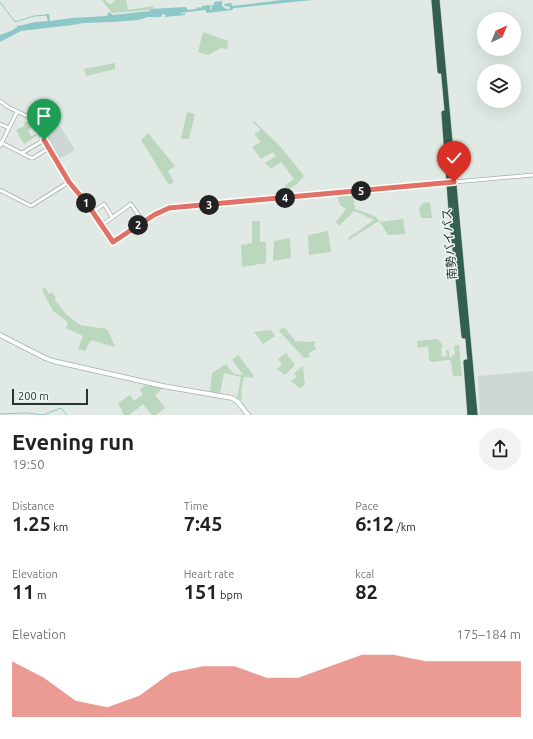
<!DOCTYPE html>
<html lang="en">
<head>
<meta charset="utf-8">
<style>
	body { margin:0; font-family:Ubuntu,"Noto Sans JP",sans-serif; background:#f2f2f2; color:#222; height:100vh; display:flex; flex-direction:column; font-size:15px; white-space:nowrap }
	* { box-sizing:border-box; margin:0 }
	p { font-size:13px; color:#767676 }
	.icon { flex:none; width:22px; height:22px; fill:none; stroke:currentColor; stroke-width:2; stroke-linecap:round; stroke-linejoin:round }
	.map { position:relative; height:415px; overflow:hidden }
	.panel { display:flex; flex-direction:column; background:#fff; flex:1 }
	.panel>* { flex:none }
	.needle { width:26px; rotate:43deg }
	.fabs { position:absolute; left:477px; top:12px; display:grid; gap:8px }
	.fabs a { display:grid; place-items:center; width:44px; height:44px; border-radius:50%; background:#fff; box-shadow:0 4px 16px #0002; font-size:20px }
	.scale { position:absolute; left:12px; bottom:10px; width:76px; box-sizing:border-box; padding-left:4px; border:2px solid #23372e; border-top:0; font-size:11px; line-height:14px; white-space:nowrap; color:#23372e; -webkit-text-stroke:3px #f0f6f2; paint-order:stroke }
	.pin { position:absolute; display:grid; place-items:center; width:34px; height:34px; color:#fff; margin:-41px -17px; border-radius:50% 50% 50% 0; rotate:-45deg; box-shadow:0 0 4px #0007 }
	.pin .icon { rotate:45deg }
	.km { position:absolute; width:20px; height:20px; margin:-10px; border-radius:50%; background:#222; color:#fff; font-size:11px; line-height:20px; text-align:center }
	.round { display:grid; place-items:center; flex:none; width:42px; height:42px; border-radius:21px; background:#f2f2f2 }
	.head { display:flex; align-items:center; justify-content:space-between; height:68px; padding:0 12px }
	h1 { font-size:22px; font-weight:600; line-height:30px }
	.metrics { display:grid; grid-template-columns:repeat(3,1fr); gap:6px; height:68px; padding:4px 12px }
	.metrics div { display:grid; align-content:center }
	.metrics b { font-size:20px; font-weight:600 }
	.metrics small { font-size:11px; font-weight:400 }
	.metrics p { font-size:11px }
	.chart { height:112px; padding:8px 12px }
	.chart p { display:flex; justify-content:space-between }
	.chart svg { width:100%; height:72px; margin-top:4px; fill:#e07167; opacity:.7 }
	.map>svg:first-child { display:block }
	.built { fill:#ced8d2 }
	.green { fill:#bbd7be }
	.water { fill:#8ec7c7 }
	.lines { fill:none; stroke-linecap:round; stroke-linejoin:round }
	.stream { stroke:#8ec7c7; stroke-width:1 }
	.street-casing { stroke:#a4b0a9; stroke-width:4.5 }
	.secondary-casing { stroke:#a0b3a9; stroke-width:5.5 }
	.highway-casing { stroke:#bdc3c0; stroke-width:6 }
	.street { stroke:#fff; stroke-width:3 }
	.secondary { stroke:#fff; stroke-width:4 }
	.highway { stroke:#325f4f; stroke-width:5 }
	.route-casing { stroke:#fff; stroke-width:8 }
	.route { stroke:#e07167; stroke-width:5 }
	.labels { text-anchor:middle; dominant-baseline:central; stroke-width:3; stroke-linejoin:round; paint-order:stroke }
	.street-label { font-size:12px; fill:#23372e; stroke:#f0f6f2 }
</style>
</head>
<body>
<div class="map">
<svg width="533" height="415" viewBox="0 0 533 415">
	<rect width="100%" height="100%" fill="#e0e9e3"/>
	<!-- built -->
	<path class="built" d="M 56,124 L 60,126 L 75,150 L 57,160 L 41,133 Z
		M 533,371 L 533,415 L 480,415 L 478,376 Z"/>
	<!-- green -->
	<path class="green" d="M 102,0 L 105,0 L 109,4 L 111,4 L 115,0 L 126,0 L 128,10 L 153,6 L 153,8 L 149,10 L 112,13 Z
		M 203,32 L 228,41 L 227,49 L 221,48 L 208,55 L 198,52 Z
		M 115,63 L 115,69 L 86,76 L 84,69 Z
		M 187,112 L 195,114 L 189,139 L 181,139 Z
		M 29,121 L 33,127 L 28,130 L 31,136 L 36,134 L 37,136 L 24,144 L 16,130 L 24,126 L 24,123 Z
		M 254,121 L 279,145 L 304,176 L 298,183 L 288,190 L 284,186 L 294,179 L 281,162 L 271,169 L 265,163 L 276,156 L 273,152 L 261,159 L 252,147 L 261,142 L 254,134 L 261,130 L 253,122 Z
		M 148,133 L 175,166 L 168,171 L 174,182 L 169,185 L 141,140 Z
		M 353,193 L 355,209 L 375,216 L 380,222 L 403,219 L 405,234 L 388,235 L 380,222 L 377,222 L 349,240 L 348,238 L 374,220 L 365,216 L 365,215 L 354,211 L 339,226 L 336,222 L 346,209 L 340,205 L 337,195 Z
		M 430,202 L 432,218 L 421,218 L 419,208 L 423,203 Z
		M 252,221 L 260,221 L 260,242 L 266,242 L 266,263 L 242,267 L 241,245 L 252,243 Z
		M 328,231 L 331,252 L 309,255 L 308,235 Z
		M 290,238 L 291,258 L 273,261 L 274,241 Z
		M 45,287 L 49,294 L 52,292 L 56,298 L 54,299 L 66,314 L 80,325 L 107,329 L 115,346 L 114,347 L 91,340 L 85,351 L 78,349 L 83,336 L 66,328 L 68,322 L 53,311 L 42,290 Z
		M 285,328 L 295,341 L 308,342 L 316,341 L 314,345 L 316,349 L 309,353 L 310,357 L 304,358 L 279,331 L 280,329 Z
		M 271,330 L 275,336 L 263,344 L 254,332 Z
		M 438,339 L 443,346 L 441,348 L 442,357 L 447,356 L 446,351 L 448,349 L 450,358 L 455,354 L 454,346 L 459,345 L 462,376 L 453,376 L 451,361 L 449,360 L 431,362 L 429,360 L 428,346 L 418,348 L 417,341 Z
		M 286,353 L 295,365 L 285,375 L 277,369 L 282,365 L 278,359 Z
		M 238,355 L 254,376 L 253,378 L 248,377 L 244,377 L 241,392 L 242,400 L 237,398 L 241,377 L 224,373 L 220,394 L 210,392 L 212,373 L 226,364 L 234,374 L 243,375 L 232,360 Z
		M 303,366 L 305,385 L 299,388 L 291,381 L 297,377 L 294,373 Z
		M 146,385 L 163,388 L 155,395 L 165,408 L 156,415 L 152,415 L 143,404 L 129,415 L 124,415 L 118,403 L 130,395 L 134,401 L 143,394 L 140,389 Z"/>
	<!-- water -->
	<path class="water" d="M 281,0 L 312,0 L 245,7 L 234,8 L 232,10 L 207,13 L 205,10 L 180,13 L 183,14 L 185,13 L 185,15 L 165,17 L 166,15 L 162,14 L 161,17 L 148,17 L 138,20 L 113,22 L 84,23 L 72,25 L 21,31 L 0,42 L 0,35 L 11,31 L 17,27 L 17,25 L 19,26 L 35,22 L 48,21 L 46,14 L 49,14 L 50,21 L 72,18 L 107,16 L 109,12 L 113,15 L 150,11 L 150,9 L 186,7 L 188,10 L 196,9 L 198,7 L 201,8 L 202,6 L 210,5 L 211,6 L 210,8 L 211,10 L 212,9 L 212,5 L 214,5 L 214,2 L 222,1 L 222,6 L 226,9 L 230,9 L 230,7 L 225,6 L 224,4 L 231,3 L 233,6 Z"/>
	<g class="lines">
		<!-- stream -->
		<path class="stream" d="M 0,2 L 15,22 L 34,16 L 47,15
			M 0,414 L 27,413 L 43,415 L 61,408 L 67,415"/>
		<!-- street casing -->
		<g class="street-casing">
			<path id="street" d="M 0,101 L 8,107 L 31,118 L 69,182 L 88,205 L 113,242 L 154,215 L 169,208 L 533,175
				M 0,124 L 9,128
				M 0,142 L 31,158 L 33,158 L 49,148
				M 0,146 L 17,112
				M 22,153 L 44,140
				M 0,190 L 31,206 L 69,182
				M 93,212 L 104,204 L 112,217
				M 102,225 L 131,204 L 143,222"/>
		</g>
		<!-- secondary casing -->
		<g class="secondary-casing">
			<path id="secondary" d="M 0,335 L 45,358 L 53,361 L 163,386 L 232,398 L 238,402 L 248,415"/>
		</g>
		<!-- highway casing -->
		<g class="highway-casing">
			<path id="highway" d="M 434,0 L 440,71
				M 437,0 L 475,415
				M 444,113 L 451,210 L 464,336
				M 466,362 L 470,415"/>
		</g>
		<!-- street -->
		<use href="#street" class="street"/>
		<!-- secondary -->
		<use href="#secondary" class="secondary"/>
		<!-- highway -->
		<use href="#highway" class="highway"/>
	</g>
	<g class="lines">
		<!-- route casing -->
		<g class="route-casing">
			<path id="route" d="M 44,140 L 69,182 L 88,205 L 113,242 L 154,215 L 169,208 L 454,182"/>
		</g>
		<!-- route -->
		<use href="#route" class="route"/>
	</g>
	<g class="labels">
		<!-- street labels -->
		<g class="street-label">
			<text transform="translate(449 244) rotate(-95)">南勢バイパス</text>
		</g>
	</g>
</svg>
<div class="fabs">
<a><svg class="needle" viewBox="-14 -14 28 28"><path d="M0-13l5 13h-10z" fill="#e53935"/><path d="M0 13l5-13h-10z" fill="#767676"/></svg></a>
<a><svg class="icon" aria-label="layers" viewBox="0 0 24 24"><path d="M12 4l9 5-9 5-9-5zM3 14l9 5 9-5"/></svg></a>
</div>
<div class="scale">200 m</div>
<div class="pin" style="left:44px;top:140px;background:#1e9e55"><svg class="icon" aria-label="arrive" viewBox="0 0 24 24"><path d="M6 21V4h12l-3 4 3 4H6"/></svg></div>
<div class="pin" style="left:454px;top:182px;background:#d93025"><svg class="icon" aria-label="check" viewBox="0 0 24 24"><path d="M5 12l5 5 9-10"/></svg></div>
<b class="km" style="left:86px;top:203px">1</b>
<b class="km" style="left:138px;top:225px">2</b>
<b class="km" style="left:209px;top:205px">3</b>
<b class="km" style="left:285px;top:198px">4</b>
<b class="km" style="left:361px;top:191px">5</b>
</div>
<section class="panel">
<div class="head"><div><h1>Evening run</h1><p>19:50</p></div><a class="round"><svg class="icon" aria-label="share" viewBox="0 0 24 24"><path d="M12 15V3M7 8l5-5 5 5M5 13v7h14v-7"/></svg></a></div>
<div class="metrics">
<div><p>Distance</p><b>1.25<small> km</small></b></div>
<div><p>Time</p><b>7:45</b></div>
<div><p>Pace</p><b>6:12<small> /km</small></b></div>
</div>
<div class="metrics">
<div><p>Elevation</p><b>11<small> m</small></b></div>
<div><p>Heart rate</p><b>151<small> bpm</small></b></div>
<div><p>kcal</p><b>82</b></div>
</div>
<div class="chart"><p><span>Elevation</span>175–184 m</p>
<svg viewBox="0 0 160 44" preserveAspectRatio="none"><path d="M0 44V10L10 20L20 34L30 38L40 31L50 17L60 13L70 13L80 20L90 20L100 13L110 6L120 6L130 10L140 10L150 10L160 10V44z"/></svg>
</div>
</section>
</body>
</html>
